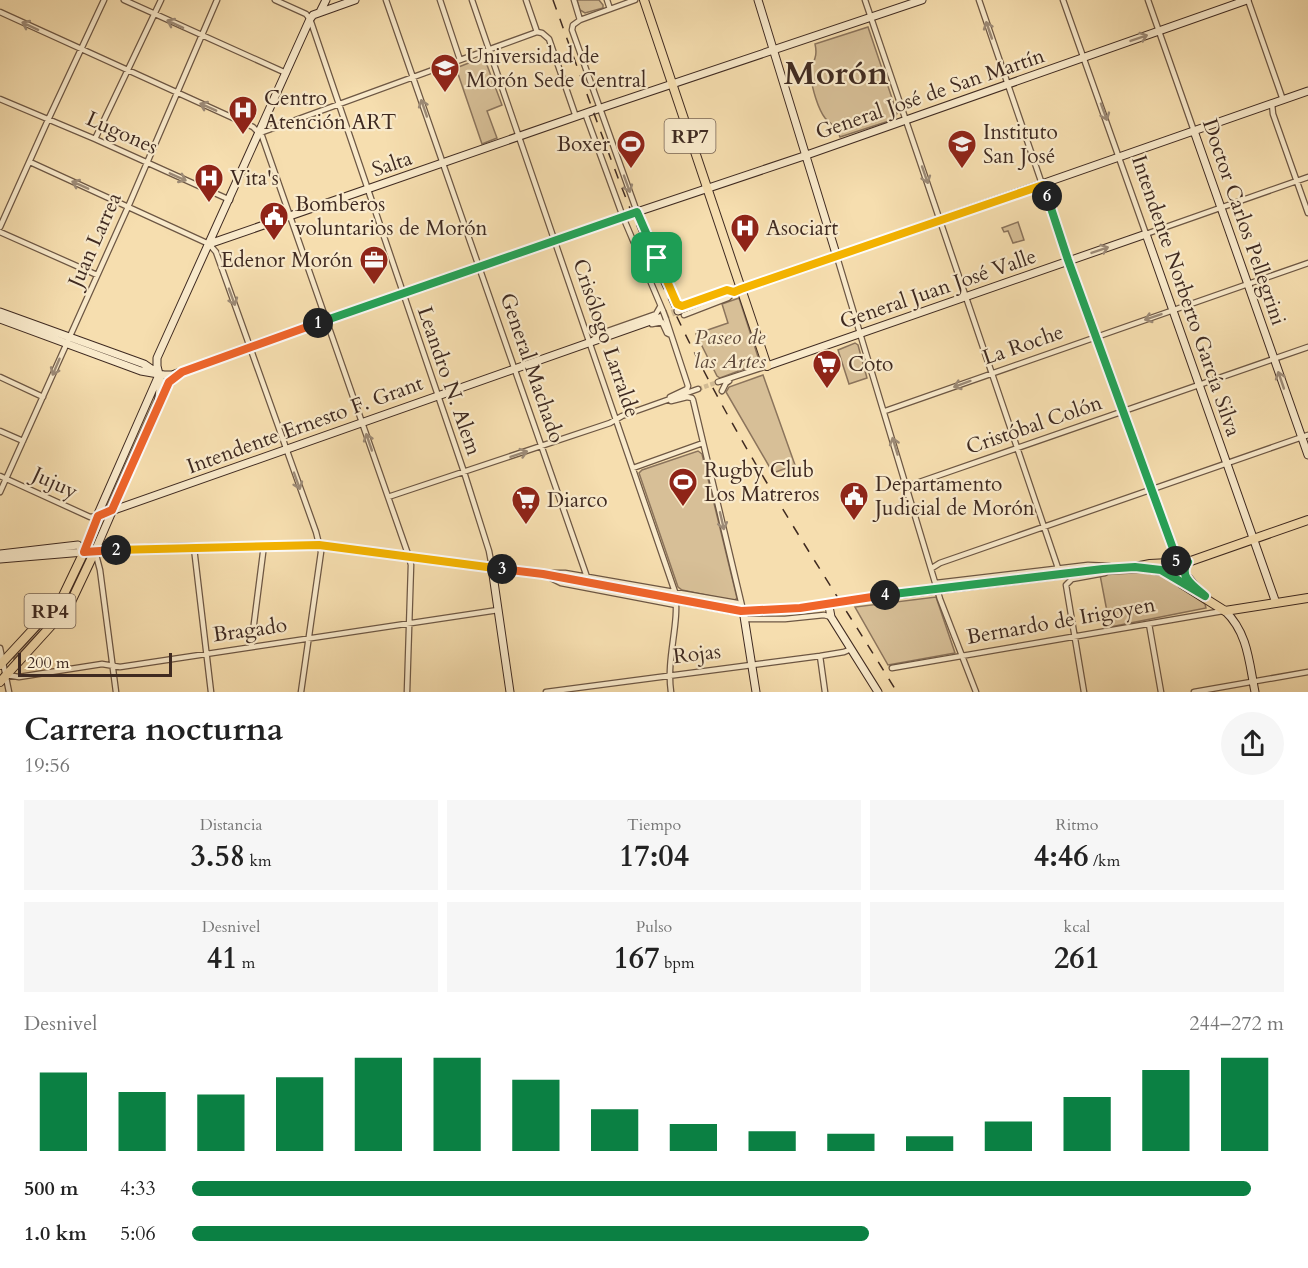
<!DOCTYPE html>
<html lang="es">
<head>
<meta charset="utf-8">
<style>
	body { margin:0; font-family:Cardo,serif; background:#f6f6f6; color:#222; height:100vh; display:flex; flex-direction:column; font-size:22px; white-space:nowrap }
	* { box-sizing:border-box; margin:0 }
	p { font-size:20px; color:#767676 }
	.icon { flex:none; width:33px; height:33px; fill:none; stroke:currentColor; stroke-width:2; stroke-linecap:round; stroke-linejoin:round }
	.map { position:relative; height:692px; overflow:hidden }
	.panel { display:flex; flex-direction:column; background:#fff; flex:1 }
	.panel>* { flex:none }
	.scale { position:absolute; left:18px; bottom:15px; width:154px; box-sizing:border-box; padding-left:6px; border:3px solid #3f2a21; border-top:0; font-size:16px; line-height:21px; white-space:nowrap; color:#3f2a21; -webkit-text-stroke:4px #f9eacb; paint-order:stroke }
	.pin { position:absolute; display:grid; place-items:center; width:51px; height:51px; color:#fff; margin:-26px; border-radius:12px; box-shadow:0 3px 9px #0006 }
	.km { position:absolute; width:30px; height:30px; margin:-15px; border-radius:50%; background:#222; color:#fff; font-size:16px; line-height:30px; text-align:center }
	.round { display:grid; place-items:center; flex:none; width:63px; height:63px; border-radius:32px; background:#f6f6f6 }
	.headline { display:flex; align-items:center; justify-content:space-between; height:102px; padding:0 24px }
	h1 { font-size:33px; font-weight:800; line-height:45px }
	.figures { display:grid; grid-template-columns:repeat(3,1fr); gap:9px; height:102px; padding:6px 24px }
	.figures div { display:grid; align-content:center; border-radius:0px; background:#f6f6f6; text-align:center }
	.figures b { font-size:30px; font-weight:800 }
	.figures small { font-size:16px; font-weight:400 }
	.figures p { font-size:16px }
	.chart { height:168px; padding:12px 24px }
	.chart p { display:flex; justify-content:space-between }
	.chart svg { width:100%; height:108px; margin-top:6px; stroke:#0b8043; stroke-width:6 }
	ul { padding:0 24px; list-style:none; font-size:20px }
	li { display:grid; grid-template-columns:96px 72px 1fr; align-items:center; height:45px }
	li i { height:15px; border-radius:8px; background:#0b8043 }
	.map>svg:first-child { display:block }
	.green { fill:#d7bf97; stroke:#8b745c; stroke-width:1.5 }
	.lines { fill:none; stroke-linecap:round; stroke-linejoin:round }
	.street-tunnel { stroke:#d1ba93; stroke-width:4.5; stroke-dasharray:4.5 2; stroke-linecap:butt }
	.secondary-tunnel { stroke:#d1ba93; stroke-width:7; stroke-dasharray:7 3.5; stroke-linecap:butt }
	.street-casing { stroke:#6d5744; stroke-width:7 }
	.secondary-casing { stroke:#3f2a21; stroke-width:9 }
	.primary-casing { stroke:#3f2a21; stroke-width:10 }
	.street { stroke:#f9eacb; stroke-width:4.5 }
	.secondary { stroke:#f9eacb; stroke-width:7 }
	.primary { stroke:#f6deaf; stroke-width:8 }
	.rail { stroke:#3f2a21; stroke-width:1.5; stroke-dasharray:10 10; stroke-linecap:butt }
	.street-bridge-casing { stroke:#6d5744; stroke-width:7; stroke-linecap:butt }
	.primary-bridge-casing { stroke:#3f2a21; stroke-width:10; stroke-linecap:butt }
	.street-bridge { stroke:#f9eacb; stroke-width:4.5 }
	.primary-bridge { stroke:#f6deaf; stroke-width:8 }
	.oneway { stroke:#9c8a76 }
	.split-1-casing { stroke:#fff; stroke-width:12 }
	.split-2-casing { stroke:#fff; stroke-width:12 }
	.split-3-casing { stroke:#fff; stroke-width:12 }
	.split-4-casing { stroke:#fff; stroke-width:12 }
	.split-5-casing { stroke:#fff; stroke-width:12 }
	.split-6-casing { stroke:#fff; stroke-width:12 }
	.split-7-casing { stroke:#fff; stroke-width:12 }
	.split-1 { stroke:#22a559; stroke-width:8 }
	.split-2 { stroke:#f0652b; stroke-width:8 }
	.split-3 { stroke:#f5b400; stroke-width:8 }
	.split-4 { stroke:#f0652b; stroke-width:8 }
	.split-5 { stroke:#22a559; stroke-width:8 }
	.split-6 { stroke:#22a559; stroke-width:8 }
	.split-7 { stroke:#f5b400; stroke-width:8 }
	.labels { text-anchor:middle; dominant-baseline:central; stroke-width:4.5; stroke-linejoin:round; paint-order:stroke }
	.shield { fill:#f9eacb; stroke:#776454; stroke-width:1.5 }
	.shield-label { font-size:20px; font-weight:bold; fill:#3f2a21 }
	.poi-label { font-size:21px; fill:#3f2a21; stroke:#f9eacb; text-anchor:start }
	.street-label { font-size:21px; fill:#3f2a21; stroke:#f9eacb }
	.park-label { font-size:21px; font-style:italic; fill:#5d4839; stroke:#f9eacb }
	.town-label { font-size:33px; font-weight:bold; fill:#3f2a21; stroke:#f9eacb }
</style>
</head>
<body>
<div class="map">
<svg width="1308" height="692" viewBox="0 0 1308 692">
	<rect width="100%" height="100%" fill="#f6deaf"/>
	<filter id="stains"><feTurbulence type="fractalNoise" baseFrequency=".00333" numOctaves="4"/><feColorMatrix values="0 0 0 0 .2 0 0 0 0 .09 0 0 0 0 .02 0 0 0 .5 -.17"/></filter>
	<radialGradient id="worn" r=".72"><stop offset=".6" stop-color="#630" stop-opacity="0"/><stop offset="1" stop-color="#630" stop-opacity=".3"/></radialGradient>
	<!-- green -->
	<path class="green" d="M 577,0 L 599,0 L 603,5 L 603,8 L 585,13 L 580,10 Z
		M 868,27 L 897,113 L 895,119 L 840,137 C 837,127 832,125 825,118 C 818,109 812,88 811,77 C 809,63 819,61 815,44 Z
		M 484,57 L 502,105 L 487,111 L 497,138 L 482,144 L 456,68 Z
		M 1018,222 L 1024,240 L 1013,243 L 1008,231 L 1004,232 L 1002,228 Z
		M 739,298 L 760,363 L 720,378 L 717,376 L 696,334 L 728,323 L 722,304 Z
		M 855,343 L 858,345 L 867,378 L 849,384 L 838,350 Z
		M 763,375 L 795,465 L 773,473 L 726,392 L 729,387 Z
		M 157,393 L 154,404 L 110,506 L 106,508 Z
		M 698,451 L 702,454 L 737,598 L 734,601 L 682,590 L 678,587 L 639,473 L 642,470 Z
		M 83,563 L 85,566 L 68,601 L 14,659 L 14,656 L 66,600 Z
		M 1149,572 L 1159,573 L 1205,604 L 1206,608 L 1110,627 L 1100,575 Z
		M 936,597 L 955,653 L 888,665 L 855,607 Z"/>
	<g class="lines">
		<!-- street-tunnel -->
		<path class="street-tunnel" d="M 698,389 L 718,382"/>
		<!-- secondary-tunnel -->
		<path class="secondary-tunnel" d="M 662,317 L 678,311"/>
		<!-- street casing -->
		<g class="street-casing">
			<path id="street" d="M 124,0 L 286,73
				M 275,0 L 306,14 L 310,19 L 464,472 L 489,551 L 492,567
				M 386,0 L 587,577
				M 440,0 L 460,60
				M 472,0 L 675,592 C 680,624 666,657 671,692
				M 526,0 L 537,32 L 542,33 L 549,39 L 576,117
				M 574,0 L 580,20
				M 607,0 L 610,9
				M 635,0 L 580,20 L 573,25 L 572,30 L 637,212 L 677,304 L 682,306 L 727,290 L 731,291
				M 865,0 L 1058,568
				M 979,0 L 1068,260 L 1175,554 L 1176,563
				M 1063,0 L 1146,234 L 1308,177
				M 1148,0 L 1194,131
				M 1248,0 L 1283,100
				M 0,12 L 253,127 L 262,136 L 409,557 L 411,565 L 407,692
				M 0,99 L 95,139 L 230,200
				M 1272,104 L 1273,114 L 1308,213
				M 585,113 L 623,217 L 663,311
				M 260,133 L 537,32
				M 95,139 L 161,0
				M 30,162 L 209,244 L 216,252 L 316,532 L 321,552 L 301,692
				M 0,227 L 48,120 L 104,0
				M 0,232 L 97,275
				M 837,257 L 940,599 L 976,692
				M 684,315 L 728,298 L 732,294
				M 666,319 L 688,386 L 687,389 L 670,397
				M 652,324 L 662,322 L 667,333 L 671,335
				M 592,341 L 599,334 L 656,314 L 660,307
				M 0,377 L 43,397
				M 718,382 L 767,366
				M 722,391 L 726,383 L 729,381
				M 671,401 L 687,397 L 692,398 L 693,400 L 743,610
				M 885,411 L 1308,263
				M 0,431 L 23,441
				M 633,468 L 703,443
				M 0,476 L 90,517 L 97,516
				M 908,486 L 1308,347
				M 0,492 L 128,207 L 217,0
				M 388,497 L 610,423 L 622,416 L 698,389
				M 194,548 L 211,692
				M 95,551 L 100,570 L 116,692
				M 932,568 L 940,563 L 1308,435
				M 553,573 L 565,573 L 737,603 L 741,608
				M 551,578 L 561,583 L 676,605
				M 936,583 L 1088,565 L 1109,566
				M 745,619 L 785,619 L 824,615 L 831,617
				M 1149,624 L 1161,692
				M 251,647 L 264,545
				M 0,648 L 9,692
				M 820,656 L 825,692
				M 892,668 L 1223,611
				M 7,675 L 19,677 L 102,664 L 120,667 L 498,610
				M 546,692 L 820,656 L 844,652 L 851,649
				M 1084,692 L 1066,585 L 1072,579 L 1105,573
				M 1194,692 L 1308,672"/>
		</g>
		<!-- secondary casing -->
		<g class="secondary-casing">
			<path id="secondary" d="M 758,0 L 837,257
				M 320,12 L 326,0
				M 1194,131 L 1308,455
				M 209,244 L 589,112 L 922,0
				M 678,311 L 1308,91
				M 0,312 L 144,364 L 157,373
				M 0,319 L 141,371 L 164,375 L 172,375 L 631,214 L 801,157 L 1247,0
				M 767,366 L 1146,234 L 1276,603
				M 158,405 L 161,382 L 157,366 L 157,358 L 310,19 L 313,15 L 355,0
				M 97,516 L 662,317
				M 95,551 L 166,387 L 178,375
				M 84,552 L 97,516 L 159,375
				M 0,554 L 78,545 L 84,552
				M 0,559 L 84,552
				M 492,568 L 510,692
				M 829,606 L 831,617 L 878,692
				M 747,610 L 743,610 L 756,692
				M 1225,611 C 1248,633 1249,662 1255,692"/>
		</g>
		<!-- primary casing -->
		<g class="primary-casing">
			<path id="primary" d="M 644,0 L 767,366
				M 1188,562 L 1183,572 L 1197,589
				M 1142,568 L 1168,572 L 1182,584 L 1225,611 L 1308,598
				M 1089,571 L 1135,567 L 1150,564 L 1188,562 L 1308,520
				M 0,665 L 62,598 L 84,552 L 166,548 L 319,545 L 543,574 L 669,598
				M 0,682 L 69,606 L 95,551"/>
		</g>
		<!-- street -->
		<use href="#street" class="street"/>
		<!-- secondary -->
		<use href="#secondary" class="secondary"/>
		<!-- primary -->
		<use href="#primary" class="primary"/>
		<!-- rail -->
		<path class="rail" d="M 553,0 C 592,107 628,214 677,317 C 739,448 821,569 897,692"/>
		<!-- street-bridge casing -->
		<g class="street-bridge-casing">
			<path id="street-bridge" d="M 663,311 L 666,319"/>
		</g>
		<!-- primary-bridge casing -->
		<g class="primary-bridge-casing">
			<path id="primary-bridge" d="M 669,598 L 733,610 L 762,611 L 800,608 L 858,599 L 1089,571"/>
		</g>
		<!-- street-bridge -->
		<use href="#street-bridge" class="street-bridge"/>
		<!-- primary-bridge -->
		<use href="#primary-bridge" class="primary-bridge"/>
	</g>
	<!-- one-way arrows -->
	<defs><path id="oneway-shaft" d="M-6 0H5M1.5-3L5.5 0L1.5 3" fill="none" stroke-width="1.6" stroke-linecap="round" stroke-linejoin="round" transform="scale(1.5)"/></defs>
	<g class="oneway">
		<use href="#oneway-shaft" transform="translate(175 24) rotate(-155)"/>
		<use href="#oneway-shaft" transform="translate(30 26) rotate(-155)"/>
		<use href="#oneway-shaft" transform="translate(989 30) rotate(-109)"/>
		<use href="#oneway-shaft" transform="translate(1139 38) rotate(-19)"/>
		<use href="#oneway-shaft" transform="translate(208 107) rotate(-156)"/>
		<use href="#oneway-shaft" transform="translate(424 108) rotate(-109)"/>
		<use href="#oneway-shaft" transform="translate(1104 112) rotate(70)"/>
		<use href="#oneway-shaft" transform="translate(925 175) rotate(71)"/>
		<use href="#oneway-shaft" transform="translate(178 177) rotate(24)"/>
		<use href="#oneway-shaft" transform="translate(627 184) rotate(70)"/>
		<use href="#oneway-shaft" transform="translate(80 185) rotate(-156)"/>
		<use href="#oneway-shaft" transform="translate(1100 250) rotate(-19)"/>
		<use href="#oneway-shaft" transform="translate(232 297) rotate(70)"/>
		<use href="#oneway-shaft" transform="translate(1153 317) rotate(161)"/>
		<use href="#oneway-shaft" transform="translate(56 367) rotate(113)"/>
		<use href="#oneway-shaft" transform="translate(1281 380) rotate(-109)"/>
		<use href="#oneway-shaft" transform="translate(962 384) rotate(160)"/>
		<use href="#oneway-shaft" transform="translate(369 442) rotate(-109)"/>
		<use href="#oneway-shaft" transform="translate(895 446) rotate(-107)"/>
		<use href="#oneway-shaft" transform="translate(519 454) rotate(-18)"/>
		<use href="#oneway-shaft" transform="translate(297 481) rotate(70)"/>
		<use href="#oneway-shaft" transform="translate(722 521) rotate(77)"/>
	</g>
	<g class="lines">
		<!-- split-1 casing -->
		<g class="split-1-casing">
			<path id="split-1" d="M 318,323 L 637,212 L 657,258"/>
		</g>
		<!-- split-2 casing -->
		<g class="split-2-casing">
			<path id="split-2" d="M 116,550 L 84,552 L 98,516 L 112,510 L 169,382 L 182,372 L 318,323"/>
		</g>
		<!-- split-3 casing -->
		<g class="split-3-casing">
			<path id="split-3" d="M 116,550 L 319,545 L 502,569"/>
		</g>
		<!-- split-4 casing -->
		<g class="split-4-casing">
			<path id="split-4" d="M 502,569 L 543,574 L 741,611 L 800,608 L 885,595"/>
		</g>
		<!-- split-5 casing -->
		<g class="split-5-casing">
			<path id="split-5" d="M 885,595 L 1103,569 L 1135,567 L 1161,570 L 1205,596 C 1195,587 1177,576 1188,562 L 1176,563 L 1176,561"/>
		</g>
		<!-- split-6 casing -->
		<g class="split-6-casing">
			<path id="split-6" d="M 1047,196 L 1068,260 L 1175,554 L 1176,561"/>
		</g>
		<!-- split-7 casing -->
		<g class="split-7-casing">
			<path id="split-7" d="M 657,258 L 677,304 L 682,306 L 727,290 L 734,292 L 741,289 L 1043,185 L 1047,196"/>
		</g>
		<!-- split-1 -->
		<use href="#split-1" class="split-1"/>
		<!-- split-2 -->
		<use href="#split-2" class="split-2"/>
		<!-- split-3 -->
		<use href="#split-3" class="split-3"/>
		<!-- split-4 -->
		<use href="#split-4" class="split-4"/>
		<!-- split-5 -->
		<use href="#split-5" class="split-5"/>
		<!-- split-6 -->
		<use href="#split-6" class="split-6"/>
		<!-- split-7 -->
		<use href="#split-7" class="split-7"/>
	</g>
	<!-- icons -->
	<defs>
		<g id="university-pin" transform="scale(1.5)"><path d="M0 17L-7.5 6A9.5 9.5 0 1 1 7.5 6Z" fill="#8f2418" stroke="#f9eacb"/><path d="M0-5L7-2L0 1L-7-2ZM-4 1L0 2.5L4 1V4Q0 6-4 4Z" fill="#fff"/></g>
		<g id="hospital-pin" transform="scale(1.5)"><path d="M0 17L-7.5 6A9.5 9.5 0 1 1 7.5 6Z" fill="#8f2418" stroke="#f9eacb"/><path d="M-5-5h3v3.5h4V-5h3V5h-3V1.5h-4V5h-3Z" fill="#fff"/></g>
		<g id="stadium-pin" transform="scale(1.5)"><path d="M0 17L-7.5 6A9.5 9.5 0 1 1 7.5 6Z" fill="#8f2418" stroke="#f9eacb"/><path d="M0-5a6.5 5 0 1 0 0 10a6.5 5 0 1 0 0-10ZM-3.5-1.8h7v3.6h-7Z" fill="#fff"/></g>
		<g id="school-pin" transform="scale(1.5)"><path d="M0 17L-7.5 6A9.5 9.5 0 1 1 7.5 6Z" fill="#8f2418" stroke="#f9eacb"/><path d="M0-5L7-2L0 1L-7-2ZM-4 1L0 2.5L4 1V4Q0 6-4 4Z" fill="#fff"/></g>
		<g id="civic-pin" transform="scale(1.5)"><path d="M0 17L-7.5 6A9.5 9.5 0 1 1 7.5 6Z" fill="#8f2418" stroke="#f9eacb"/><path d="M-.6-6.5H3V-4.5H.6V-3L4-1V1h2V6H-6V1h2V-1L-.6-3ZM-1.2 2.5V6h2.4V2.5Z" fill="#fff"/></g>
		<g id="office-pin" transform="scale(1.5)"><path d="M0 17L-7.5 6A9.5 9.5 0 1 1 7.5 6Z" fill="#8f2418" stroke="#f9eacb"/><path d="M-6-3h4V-5.5h4V-3h4V5H-6ZM-1-4.5V-3h2v-1.5ZM-6 0V1H6V0Z" fill="#fff"/></g>
		<g id="supermarket-pin" transform="scale(1.5)"><path d="M0 17L-7.5 6A9.5 9.5 0 1 1 7.5 6Z" fill="#8f2418" stroke="#f9eacb"/><path d="M-6-5.5h2.5l.6 2H6L4.5 2H-2.5L-4.4-4H-6ZM-1.5 3.2a1.3 1.3 0 1 0 .1 0ZM3 3.2a1.3 1.3 0 1 0 .1 0Z" fill="#fff"/></g>
	</defs>
	<g fill-rule="evenodd">
		<use href="#university-pin" x="445" y="68"/>
		<use href="#hospital-pin" x="243" y="110"/>
		<use href="#stadium-pin" x="631" y="144"/>
		<use href="#school-pin" x="962" y="144"/>
		<use href="#hospital-pin" x="209" y="178"/>
		<use href="#civic-pin" x="274" y="216"/>
		<use href="#hospital-pin" x="745" y="228"/>
		<use href="#office-pin" x="374" y="260"/>
		<use href="#supermarket-pin" x="827" y="364"/>
		<use href="#stadium-pin" x="683" y="482"/>
		<use href="#civic-pin" x="854" y="496"/>
		<use href="#supermarket-pin" x="526" y="500"/>
	</g>
	<g class="labels">
		<!-- shield labels -->
		<g class="shield">
			<rect x="664.5" y="119" width="51" height="34" rx="4.5"/>
			<rect x="24.5" y="594" width="51" height="34" rx="4.5"/>
		</g>
		<g class="shield-label">
			<text x="690" y="136">RP7</text>
			<text x="50" y="611">RP4</text>
		</g>
		<!-- poi labels -->
		<g class="poi-label">
			<text x="466" y="56">Universidad de<tspan x="466" dy="24">Morón Sede Central</tspan></text>
			<text x="264" y="98">Centro<tspan x="264" dy="24">Atención ART</tspan></text>
			<text x="983" y="132">Instituto<tspan x="983" dy="24">San José</tspan></text>
			<text x="610" y="144" text-anchor="end">Boxer</text>
			<text x="230" y="178">Vita's</text>
			<text x="295" y="204">Bomberos<tspan x="295" dy="24">voluntarios de Morón</tspan></text>
			<text x="766" y="228">Asociart</text>
			<text x="353" y="260" text-anchor="end">Edenor Morón</text>
			<text x="848" y="364">Coto</text>
			<text x="704" y="470">Rugby Club<tspan x="704" dy="24">Los Matreros</tspan></text>
			<text x="875" y="484">Departamento<tspan x="875" dy="24">Judicial de Morón</tspan></text>
			<text x="547" y="500">Diarco</text>
		</g>
		<!-- street labels -->
		<g class="street-label">
			<text transform="translate(930 94) rotate(-19)">General José de San Martín</text>
			<text transform="translate(122 133) rotate(24)">Lugones</text>
			<text transform="translate(392 164) rotate(-19)">Salta</text>
			<text transform="translate(1244 222) rotate(71)">Doctor Carlos Pellegrini</text>
			<text transform="translate(95 240) rotate(-66)">Juan Larrea</text>
			<text transform="translate(938 289) rotate(-19)">General Juan José Valle</text>
			<text transform="translate(1186 296) rotate(71)">Intendente Norberto García Silva</text>
			<text transform="translate(606 338) rotate(71)">Crisólogo Larralde</text>
			<text transform="translate(1023 345) rotate(-19)">La Roche</text>
			<text transform="translate(532 368) rotate(71)">General Machado</text>
			<text transform="translate(449 381) rotate(71)">Leandro N. Alem</text>
			<text transform="translate(305 425) rotate(-20)">Intendente Ernesto F. Grant</text>
			<text transform="translate(1034 425) rotate(-19)">Cristóbal Colón</text>
			<text transform="translate(55 483) rotate(25)">Jujuy</text>
			<text transform="translate(1061 621) rotate(-10)">Bernardo de Irigoyen</text>
			<text transform="translate(250 630) rotate(-8)">Bragado</text>
			<text transform="translate(697 654) rotate(-7)">Rojas</text>
		</g>
		<!-- park labels -->
		<g class="park-label">
			<text x="730" y="337">Paseo de<tspan x="730" dy="24">las Artes</tspan></text>
		</g>
		<!-- town labels -->
		<g class="town-label">
			<text x="836" y="73">Morón</text>
		</g>
	</g>
	<rect width="100%" height="100%" filter="url(#stains)"/>
	<rect width="100%" height="100%" fill="url(#worn)"/>
</svg>
<div class="scale">200 m</div>
<div class="pin" style="left:657px;top:258px;background:#1e9e55"><svg class="icon" aria-label="arrive" viewBox="0 0 24 24"><path d="M6 21V4h12l-3 4 3 4H6"/></svg></div>
<b class="km" style="left:318px;top:323px">1</b>
<b class="km" style="left:116px;top:550px">2</b>
<b class="km" style="left:502px;top:569px">3</b>
<b class="km" style="left:885px;top:595px">4</b>
<b class="km" style="left:1176px;top:561px">5</b>
<b class="km" style="left:1047px;top:196px">6</b>
</div>
<section class="panel">
<div class="headline"><div><h1>Carrera nocturna</h1><p>19:56</p></div><a class="round"><svg class="icon" aria-label="share" viewBox="0 0 24 24"><path d="M12 15V3M7 8l5-5 5 5M5 13v7h14v-7"/></svg></a></div>
<div class="figures">
<div><p>Distancia</p><b>3.58<small> km</small></b></div>
<div><p>Tiempo</p><b>17:04</b></div>
<div><p>Ritmo</p><b>4:46<small> /km</small></b></div>
</div>
<div class="figures">
<div><p>Desnivel</p><b>41<small> m</small></b></div>
<div><p>Pulso</p><b>167<small> bpm</small></b></div>
<div><p>kcal</p><b>261</b></div>
</div>
<div class="chart"><p><span>Desnivel</span>244–272 m</p>
<svg viewBox="0 0 160 44" preserveAspectRatio="none"><path d="M5 44V12M15 44V20M25 44V21M35 44V14M45 44V6M55 44V6M65 44V15M75 44V27M85 44V33M95 44V36M105 44V37M115 44V38M125 44V32M135 44V22M145 44V11M155 44V6"/></svg>
</div>
<ul>
<li><b>500 m</b>4:33<i style="width:97%"></i></li>
<li><b>1.0 km</b>5:06<i style="width:62%"></i></li>
</ul>
</section>
</body>
</html>
